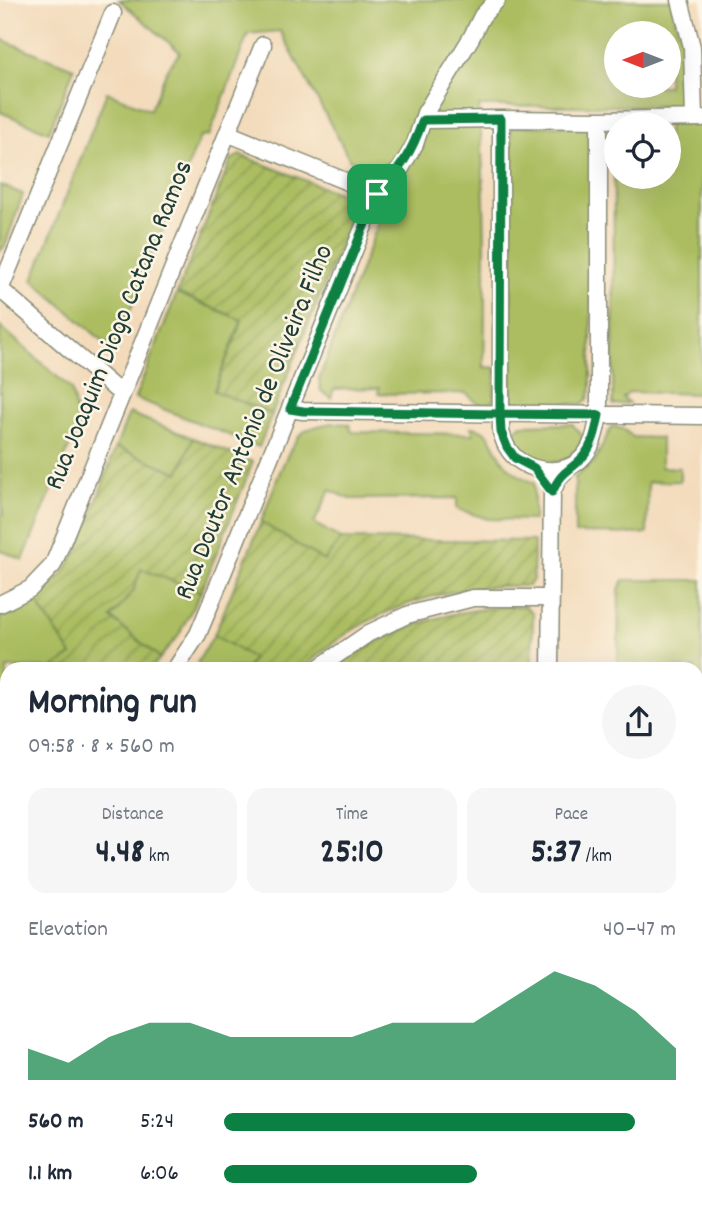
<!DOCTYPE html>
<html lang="en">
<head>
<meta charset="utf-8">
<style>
	body { margin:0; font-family:Dekko,sans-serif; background:#f6f6f7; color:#1f2937; height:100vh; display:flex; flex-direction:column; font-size:26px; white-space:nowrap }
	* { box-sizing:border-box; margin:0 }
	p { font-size:23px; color:#747a83 }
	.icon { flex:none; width:38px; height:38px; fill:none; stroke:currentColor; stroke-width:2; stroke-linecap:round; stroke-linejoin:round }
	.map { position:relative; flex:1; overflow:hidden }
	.drawer { position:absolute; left:0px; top:662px; width:704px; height:555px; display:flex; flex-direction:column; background:#fff; border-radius:21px 21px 0 0; box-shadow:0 7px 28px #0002 }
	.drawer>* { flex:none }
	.needle { width:46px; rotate:270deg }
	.tools { position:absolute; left:604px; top:21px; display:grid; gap:14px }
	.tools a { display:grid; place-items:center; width:77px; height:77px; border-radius:50%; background:#fff; box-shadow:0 7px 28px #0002; font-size:35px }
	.pin { position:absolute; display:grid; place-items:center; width:60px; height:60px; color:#fff; margin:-30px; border-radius:14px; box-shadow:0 4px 10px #0006 }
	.round { display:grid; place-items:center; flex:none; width:74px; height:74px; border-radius:37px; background:#f6f6f7 }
	.summary { display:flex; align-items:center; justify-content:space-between; height:119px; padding:0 28px }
	h1 { font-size:38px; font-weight:700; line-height:52px }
	.metrics { display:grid; grid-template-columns:repeat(3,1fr); gap:10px; height:119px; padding:7px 28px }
	.metrics div { display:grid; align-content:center; border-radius:18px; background:#f6f6f7; text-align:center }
	.metrics b { font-size:35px; font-weight:700 }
	.metrics small { font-size:19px; font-weight:400 }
	.metrics p { font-size:19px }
	.chart { height:196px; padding:14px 28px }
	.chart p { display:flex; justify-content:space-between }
	.chart svg { width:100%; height:126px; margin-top:7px; fill:#0b8043; opacity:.7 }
	ul { padding:0 28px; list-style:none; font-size:23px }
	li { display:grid; grid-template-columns:112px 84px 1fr; align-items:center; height:52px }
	li i { height:18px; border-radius:9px; background:#0b8043 }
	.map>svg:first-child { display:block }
	.grass { fill:#abbd60; stroke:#657d4a; stroke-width:2; fill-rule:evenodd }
	.garden { fill:url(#garden-furrows); stroke:#657d4a; stroke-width:2 }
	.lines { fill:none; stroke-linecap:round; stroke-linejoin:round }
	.lane-casing { stroke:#898c77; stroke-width:11 }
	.street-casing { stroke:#898c77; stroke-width:19 }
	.secondary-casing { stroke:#898c77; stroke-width:26 }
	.primary-casing { stroke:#898c77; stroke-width:28 }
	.lane { stroke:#fff; stroke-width:8 }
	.street { stroke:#fff; stroke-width:16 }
	.secondary { stroke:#f7e8c3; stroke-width:23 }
	.primary { stroke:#ebc669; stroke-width:24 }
	.route-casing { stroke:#fff; stroke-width:14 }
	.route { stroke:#0b8043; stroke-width:9 }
	.labels { text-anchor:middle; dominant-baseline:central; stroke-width:5; stroke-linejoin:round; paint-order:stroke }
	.street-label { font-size:28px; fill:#1f3d34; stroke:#fcf5e5 }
</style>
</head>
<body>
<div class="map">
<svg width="702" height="1216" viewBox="0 0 702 1216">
	<defs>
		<pattern id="garden-furrows" width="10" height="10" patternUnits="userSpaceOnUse" patternTransform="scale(1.75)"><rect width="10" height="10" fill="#abbd60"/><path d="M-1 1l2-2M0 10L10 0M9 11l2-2" fill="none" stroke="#8b9b50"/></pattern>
	</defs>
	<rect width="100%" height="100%" fill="#fcf5e5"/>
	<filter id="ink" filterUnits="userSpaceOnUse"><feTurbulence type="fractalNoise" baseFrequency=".0143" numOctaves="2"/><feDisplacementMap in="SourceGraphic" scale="14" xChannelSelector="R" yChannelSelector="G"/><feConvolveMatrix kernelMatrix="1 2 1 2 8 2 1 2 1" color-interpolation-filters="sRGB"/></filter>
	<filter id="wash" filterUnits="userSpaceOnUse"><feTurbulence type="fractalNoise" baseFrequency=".00686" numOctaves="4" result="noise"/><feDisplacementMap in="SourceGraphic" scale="28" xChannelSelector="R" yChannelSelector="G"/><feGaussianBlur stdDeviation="1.57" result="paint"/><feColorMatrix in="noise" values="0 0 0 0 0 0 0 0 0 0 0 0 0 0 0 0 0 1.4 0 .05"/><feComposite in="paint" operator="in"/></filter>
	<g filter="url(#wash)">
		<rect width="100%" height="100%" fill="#f3daba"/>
		<!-- grass -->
		<path class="grass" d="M 119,0 L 671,0 L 677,27 L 684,37 L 689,102 L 680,106 L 479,106 C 486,193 486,280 484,367 L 496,368 L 494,399 L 492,403 L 478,404 L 466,393 L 378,394 L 379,388 L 334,389 L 331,398 L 321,391 L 319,379 L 378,224 L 404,175 L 386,163 L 377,171 L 350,160 L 280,31 L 248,34 L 209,136 L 200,137 L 114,351 L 33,280 L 107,92 L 150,110 L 167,70 L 180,52 ZM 616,33 L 668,33 L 668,86 L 616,86 Z
			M 0,39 L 74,68 L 49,132 L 0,112 Z
			M 702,123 L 702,398 L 699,394 L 630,392 L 623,398 L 629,403 L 613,405 L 614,149 L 605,152 L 606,129 L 609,125 L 616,125 L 616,177 L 668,177 L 668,124 Z
			M 592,125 L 591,389 L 588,399 L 582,404 L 516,402 L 511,399 L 511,127 Z
			M 0,185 L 23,194 L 5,246 L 0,251 Z
			M 177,293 L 242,320 L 214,390 L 272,414 L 259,447 L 135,398 Z
			M 0,326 L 71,389 L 79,423 L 23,560 L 0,550 L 0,516 L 3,515 L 0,472 Z
			M 129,413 L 193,438 L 179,473 L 116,447 Z
			M 332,423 L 349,424 L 352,432 L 474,434 L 471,427 C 493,428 493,449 505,463 C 513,473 523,478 534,483 L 534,520 L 488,519 L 457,509 L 457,498 L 350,499 L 330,490 L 314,523 L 341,539 L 324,561 L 261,522 C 270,500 287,443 305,431 C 313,426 323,425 332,423 Z
			M 572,424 L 583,436 C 573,472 530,469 515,439 L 516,430 L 522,425 Z
			M 612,426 L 623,429 L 633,437 L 661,438 L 661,467 L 680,468 L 680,481 L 648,482 L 647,534 L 575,533 L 575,477 L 594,462 Z
			M 141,568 L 201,592 L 178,636 L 160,658 L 111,618 L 133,591 Z
			M 624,580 L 702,580 L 702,866 L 696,866 L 696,668 L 618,668 L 619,589 Z
			M 35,600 L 72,655 L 53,668 L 7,668 L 7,761 L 0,745 L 0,617 L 16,614 Z
			M 214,635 L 253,658 L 247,668 L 197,668 L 198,661 Z
			M 0,888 L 7,909 L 7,958 L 0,960 Z
			M 697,969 L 702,969 L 702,1106 L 696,1106 Z
			M 7,1000 L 7,1039 L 0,1041 L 0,1002 Z
			M 696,1125 L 702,1125 L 702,1186 L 697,1169 Z
			M 7,1185 L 7,1209 L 13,1209 L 15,1215 L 0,1216 L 0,1187 Z
			M 697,1196 L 702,1208 L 702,1216 L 538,1216 L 543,1209 L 696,1209 Z
			M 389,1209 L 499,1209 L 492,1216 L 382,1216 Z"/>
		<!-- garden -->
		<path class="garden" d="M 240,155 L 348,197 L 355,209 L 272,414 L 214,391 L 242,320 L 177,293 L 231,160 Z
			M 193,438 L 253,462 L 201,592 L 141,569 L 133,591 L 111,618 L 160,658 L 151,668 L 53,668 L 72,655 L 35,600 C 45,592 55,583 63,573 C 85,544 102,482 116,447 L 179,473 Z
			M 261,522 L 324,561 L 341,539 L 534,541 L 533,580 L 528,586 C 447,583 362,610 304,668 L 247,668 L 253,658 L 214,635 Z
			M 525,606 L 533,613 L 532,665 L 482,668 L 335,668 C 392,626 455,607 525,606 Z
			M 7,958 L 7,1000 L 0,1002 L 0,960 Z
			M 7,1039 L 7,1079 L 0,1081 L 0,1042 Z"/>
	</g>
	<g filter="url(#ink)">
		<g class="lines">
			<!-- lane casing -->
			<g class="lane-casing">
				<path id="lane" d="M 0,1106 L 7,1104
					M 696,1154 L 702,1153
					M 696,1186 L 702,1197
					M 533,1216 L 539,1209"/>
			</g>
			<!-- street casing -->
			<g class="street-casing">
				<path id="street" d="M 680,0 L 692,47 L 694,118
					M 423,120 L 501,119
					M 599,120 L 599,415 C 596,431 593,449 580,460 C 559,478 520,471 507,447 C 504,443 503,437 501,432 L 501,119 L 599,120 L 702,118
					M 227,133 L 377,194
					M 0,289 L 120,393
					M 0,290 L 113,13
					M 290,409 L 303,411 L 702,416
					M 0,604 L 30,589 L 53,565 L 263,45
					M 176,668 L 198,634 L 206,615 L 377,194 L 400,170 L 415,144 L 425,113 L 471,38 L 482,16 L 497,0
					M 318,668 L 369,633 L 407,615 L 473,598 L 551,598
					M 550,668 L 552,492 L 559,477 L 570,467
					M 0,788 L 7,785
					M 696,1116 L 702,1116
					M 317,1209 L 324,1216
					M 32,1216 L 52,1209
					M 504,1216 L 511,1209"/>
			</g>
			<!-- secondary casing -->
			<g class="secondary-casing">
				<path id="secondary" d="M 696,949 L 702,949
					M 261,1216 L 268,1209"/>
			</g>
			<!-- primary casing -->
			<g class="primary-casing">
				<path id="primary" d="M 0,811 L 7,833
					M 0,859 L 7,880
					M 115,1209 L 117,1216"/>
			</g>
			<!-- lane -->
			<use href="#lane" class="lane"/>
			<!-- street -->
			<use href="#street" class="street"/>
			<!-- secondary -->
			<use href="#secondary" class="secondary"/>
			<!-- primary -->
			<use href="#primary" class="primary"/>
		</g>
	</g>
	<g class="lines" filter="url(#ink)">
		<!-- route casing -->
		<g class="route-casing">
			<path id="route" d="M 377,194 L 290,409 L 303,411 L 500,414 L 501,432 L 507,447 L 515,458 L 534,468 L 552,492 C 563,469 568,473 582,458 C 593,446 596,430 599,415 L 500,414 L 501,119 L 423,120 C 412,152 400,170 377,194"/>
		</g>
		<!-- route -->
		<use href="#route" class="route"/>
	</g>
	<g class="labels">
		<!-- street labels -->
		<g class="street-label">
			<text transform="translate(121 326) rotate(-68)">Rua Joaquim Diogo Catana Ramos</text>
			<text transform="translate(256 423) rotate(-68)">Rua Doutor António de Oliveira Filho</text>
		</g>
	</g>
</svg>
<div class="tools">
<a><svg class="needle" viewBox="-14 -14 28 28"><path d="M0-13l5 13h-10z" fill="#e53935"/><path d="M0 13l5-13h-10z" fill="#747a83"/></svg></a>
<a><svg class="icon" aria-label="locate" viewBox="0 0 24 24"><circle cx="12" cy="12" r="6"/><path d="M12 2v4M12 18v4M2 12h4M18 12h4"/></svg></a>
</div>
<div class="pin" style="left:377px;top:194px;background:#1e9e55"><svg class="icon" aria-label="arrive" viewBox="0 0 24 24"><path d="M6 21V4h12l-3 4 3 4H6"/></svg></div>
<section class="drawer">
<div class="summary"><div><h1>Morning run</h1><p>09:58 · 8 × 560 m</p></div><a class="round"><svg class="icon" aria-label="share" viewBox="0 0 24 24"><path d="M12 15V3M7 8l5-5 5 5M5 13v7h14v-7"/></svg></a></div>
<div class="metrics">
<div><p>Distance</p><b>4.48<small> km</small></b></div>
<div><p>Time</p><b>25:10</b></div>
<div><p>Pace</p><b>5:37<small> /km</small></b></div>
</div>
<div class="chart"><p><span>Elevation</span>40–47 m</p>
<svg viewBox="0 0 160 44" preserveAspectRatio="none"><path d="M0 44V33L10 38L20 29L30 24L40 24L50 29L60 29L70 29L80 29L90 24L100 24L110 24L120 15L130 6L140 11L150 20L160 33V44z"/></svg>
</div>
<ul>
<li><b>560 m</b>5:24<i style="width:91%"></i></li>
<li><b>1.1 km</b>6:06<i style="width:56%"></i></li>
</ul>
</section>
</div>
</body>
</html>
